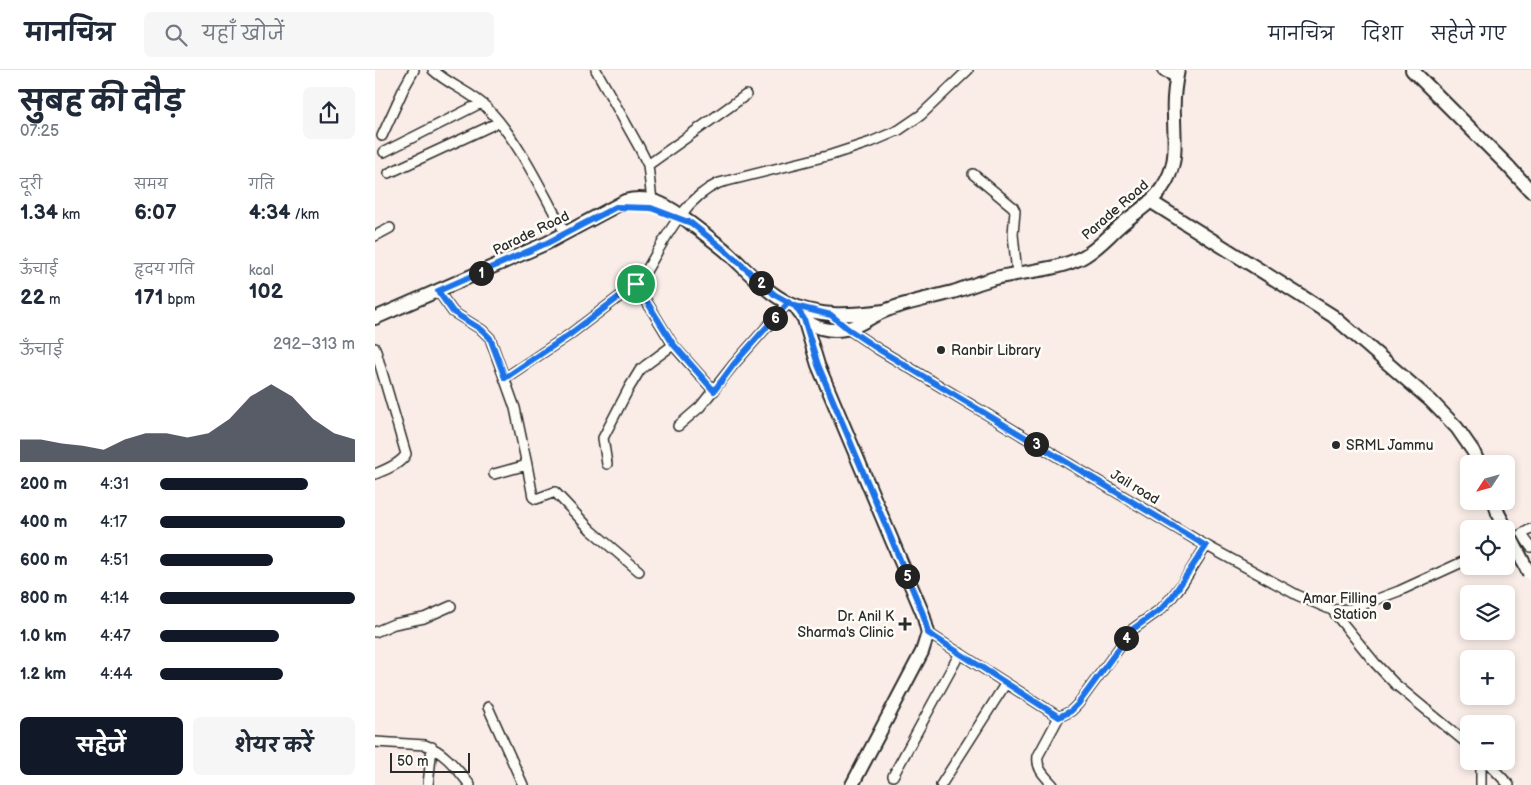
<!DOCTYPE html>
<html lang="hi">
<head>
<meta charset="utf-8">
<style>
	body { margin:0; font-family:"Balsamiq Sans","Playpen Sans Deva",sans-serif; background:#f6f6f7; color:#1f2937; height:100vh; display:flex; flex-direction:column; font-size:19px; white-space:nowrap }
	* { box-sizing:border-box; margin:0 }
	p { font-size:16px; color:#747a83 }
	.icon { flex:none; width:28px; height:28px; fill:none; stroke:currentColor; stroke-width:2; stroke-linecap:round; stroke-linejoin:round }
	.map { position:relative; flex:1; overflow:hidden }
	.drawer { display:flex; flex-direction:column; background:#fff; width:375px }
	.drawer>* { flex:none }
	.needle { width:32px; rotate:234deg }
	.buttons { position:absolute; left:1085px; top:385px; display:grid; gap:10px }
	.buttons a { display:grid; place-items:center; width:55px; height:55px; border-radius:8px; background:#fff; box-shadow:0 2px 8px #0003; font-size:25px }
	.scale { position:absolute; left:15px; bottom:12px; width:80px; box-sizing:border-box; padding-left:5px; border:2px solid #2b2b2b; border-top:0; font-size:14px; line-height:18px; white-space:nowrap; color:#2b2b2b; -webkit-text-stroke:4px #fdfcf7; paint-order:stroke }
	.pin { position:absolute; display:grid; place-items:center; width:42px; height:42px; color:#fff; margin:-21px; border:2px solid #fff; border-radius:50%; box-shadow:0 1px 5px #0007 }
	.km { position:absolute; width:25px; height:25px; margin:-12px; border-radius:50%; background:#222; color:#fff; font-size:14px; line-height:25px; text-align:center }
	.round { display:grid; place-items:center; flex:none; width:52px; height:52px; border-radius:8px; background:#f6f6f7 }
	.head { display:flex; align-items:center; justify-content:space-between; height:85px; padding:0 20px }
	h1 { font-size:28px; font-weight:700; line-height:38px }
	.metrics { display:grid; grid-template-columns:repeat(3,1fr); gap:8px; height:85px; padding:5px 20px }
	.metrics div { display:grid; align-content:center }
	.metrics b { font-size:21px; font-weight:700 }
	.metrics small { font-size:14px; font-weight:400 }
	.metrics p { font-size:14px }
	.chart { height:140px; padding:10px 20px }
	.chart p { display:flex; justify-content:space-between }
	.chart svg { width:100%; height:90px; margin-top:5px; fill:#111827; opacity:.7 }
	.primary-button { display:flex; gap:10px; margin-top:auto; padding:10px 20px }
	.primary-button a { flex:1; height:58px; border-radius:8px; background:#111827; color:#fff; font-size:20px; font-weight:700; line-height:58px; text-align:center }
	.primary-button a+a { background:#f6f6f7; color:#1f2937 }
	ul { padding:0 20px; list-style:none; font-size:16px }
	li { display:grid; grid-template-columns:80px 60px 1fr; align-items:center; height:38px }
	li i { height:12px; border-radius:6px; background:#111827 }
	header { display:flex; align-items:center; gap:30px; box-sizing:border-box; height:70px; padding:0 25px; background:#fff; border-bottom:1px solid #e0e1e3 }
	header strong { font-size:24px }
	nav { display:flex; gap:28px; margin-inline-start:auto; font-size:18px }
	.search { width:350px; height:45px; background:#f6f6f7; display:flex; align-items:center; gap:12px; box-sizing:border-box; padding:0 18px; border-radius:8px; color:#747a83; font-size:19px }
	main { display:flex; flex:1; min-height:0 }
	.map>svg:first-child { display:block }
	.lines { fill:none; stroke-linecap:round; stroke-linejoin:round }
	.street-casing { stroke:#2b2b2b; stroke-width:12 }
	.secondary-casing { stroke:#2b2b2b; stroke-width:16 }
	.street { stroke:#fdfcf7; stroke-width:9 }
	.secondary { stroke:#fdfcf7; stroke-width:12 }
	.secondary-bridge-casing { stroke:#2b2b2b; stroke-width:16; stroke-linecap:butt }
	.secondary-bridge { stroke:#fdfcf7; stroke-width:12 }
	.route-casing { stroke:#fff; stroke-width:10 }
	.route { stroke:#1a73e8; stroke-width:6 }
	.poi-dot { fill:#2b2b2b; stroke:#fdfcf7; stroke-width:2 }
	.labels { text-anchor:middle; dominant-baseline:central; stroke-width:5; stroke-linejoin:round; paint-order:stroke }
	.street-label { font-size:14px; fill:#2b2b2b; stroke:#fdfcf7 }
	.poi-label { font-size:14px; fill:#2b2b2b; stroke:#fdfcf7; text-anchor:start }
</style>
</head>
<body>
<header>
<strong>मानचित्र</strong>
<div class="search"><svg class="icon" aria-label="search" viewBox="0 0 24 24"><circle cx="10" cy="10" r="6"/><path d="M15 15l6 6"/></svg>यहाँ खोजें</div>
<nav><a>मानचित्र</a><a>दिशा</a><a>सहेजे गए</a></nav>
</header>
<main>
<section class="drawer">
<div class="head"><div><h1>सुबह की दौड़</h1><p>07:25</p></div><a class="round"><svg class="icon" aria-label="share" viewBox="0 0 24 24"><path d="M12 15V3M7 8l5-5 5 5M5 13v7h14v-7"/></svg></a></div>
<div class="metrics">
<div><p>दूरी</p><b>1.34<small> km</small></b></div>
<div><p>समय</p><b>6:07</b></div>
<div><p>गति</p><b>4:34<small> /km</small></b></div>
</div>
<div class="metrics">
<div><p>ऊँचाई</p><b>22<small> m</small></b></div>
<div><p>हृदय गति</p><b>171<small> bpm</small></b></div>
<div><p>kcal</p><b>102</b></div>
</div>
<div class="chart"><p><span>ऊँचाई</span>292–313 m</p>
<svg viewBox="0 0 160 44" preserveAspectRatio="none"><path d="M0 44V33L10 33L20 35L30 36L40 38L50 33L60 30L70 30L80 32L90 30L100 23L110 12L120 6L130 12L140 23L150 30L160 33V44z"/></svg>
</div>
<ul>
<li><b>200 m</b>4:31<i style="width:76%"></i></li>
<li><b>400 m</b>4:17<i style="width:95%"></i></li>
<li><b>600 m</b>4:51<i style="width:58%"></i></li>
<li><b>800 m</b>4:14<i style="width:100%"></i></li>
<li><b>1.0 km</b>4:47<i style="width:61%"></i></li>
<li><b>1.2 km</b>4:44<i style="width:63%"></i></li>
</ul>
<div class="primary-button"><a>सहेजें</a><a>शेयर करें</a></div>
</section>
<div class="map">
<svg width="1156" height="715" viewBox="0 0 1156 715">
	<rect width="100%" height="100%" fill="#faede8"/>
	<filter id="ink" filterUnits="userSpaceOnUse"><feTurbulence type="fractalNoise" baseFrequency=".02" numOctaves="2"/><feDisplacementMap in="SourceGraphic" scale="10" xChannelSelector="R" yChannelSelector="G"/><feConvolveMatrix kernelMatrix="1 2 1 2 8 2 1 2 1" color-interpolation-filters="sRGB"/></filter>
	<g filter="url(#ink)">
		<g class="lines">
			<!-- street casing -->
			<g class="street-casing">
				<path id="street" d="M 58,0 C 74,15 96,22 111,37 C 142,67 169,125 190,163
					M 221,0 L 264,77 L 273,95 L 277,131
					M 7,66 L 29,18 L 39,0
					M 9,82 L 106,33
					M 273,95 L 371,25
					M 14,103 L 124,52
					M 598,104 L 638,137 L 640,141 L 638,164 L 642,204
					M 0,166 L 15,158
					M 261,214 L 298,275 L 339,321
					M 63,221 L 78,242 L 107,260 L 115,268 L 140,338 L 152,395 L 119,404
					M 456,245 L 473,259 L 503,279 L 823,471 L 922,525 L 957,540 L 976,539 L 1024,521 L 1094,489
					M 0,278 L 31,384 C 26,394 10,400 0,404
					M 130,308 L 194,265 L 261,214 L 267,208 C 288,174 306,130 344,113 L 456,85 L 496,72 L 524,60 L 546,45 L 593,0
					M 303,356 L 325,337 L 359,294 L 413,233
					M 232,394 L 228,368 L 254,318 L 265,300 L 271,295 L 298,275
					M 152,395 L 158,427 L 161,429 L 180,422 L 216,460 L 264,501
					M 1147,465 L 1156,477
					M 1132,472 L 1156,459
					M 957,540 L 1000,593 L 1020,614 L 1094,675
					M 0,562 L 19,554 L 49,548 L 76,536
					M 553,563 L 684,647
					M 113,637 L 148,715
					M 0,672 L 50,675 C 70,682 82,699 95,715
					M 1111,691 L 1134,715
					M 518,706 L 585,583
					M 53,715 L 57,677
					M 566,715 L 631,613
					M 678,715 C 670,706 661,699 663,686 L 684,647 L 696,641 L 703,634 L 758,559 L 786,539 L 797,527 L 807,514 L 831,476
					M 1106,715 L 1106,691"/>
			</g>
			<!-- secondary casing -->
			<g class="secondary-casing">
				<path id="secondary" d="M 789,0 L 801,6
					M 1037,0 L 1132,95 L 1156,121
					M 775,131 L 958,246 L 1056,331 L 1082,358 L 1098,381 L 1104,394
					M 420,236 C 428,251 442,260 460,260 C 483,260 492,247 512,240 C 533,232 556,228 578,222 C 594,217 609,210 625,207 C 652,201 681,200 706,188 C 722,180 734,165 747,154 C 760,143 777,133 787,118 C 804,94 799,73 799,45 C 798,31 800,14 803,0
					M 0,248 L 172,173 L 250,131 C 276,124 296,137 315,153 C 327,162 339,171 351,181 C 371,199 390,222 415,234 C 445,248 477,245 509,241
					M 429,249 L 443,295 L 548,544 L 553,563 L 547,582 L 477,715
					M 1119,431 L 1123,443"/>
			</g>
			<!-- street -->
			<use href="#street" class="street"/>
			<!-- secondary -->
			<use href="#secondary" class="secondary"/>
			<!-- secondary-bridge casing -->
			<g class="secondary-bridge-casing">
				<path id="secondary-bridge" d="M 1123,443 L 1154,503"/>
			</g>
			<!-- secondary-bridge -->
			<use href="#secondary-bridge" class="secondary-bridge"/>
		</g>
	</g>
	<g class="lines" filter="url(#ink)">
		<!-- route casing -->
		<g class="route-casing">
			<path id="route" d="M 261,214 L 194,265 L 130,308 L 115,268 L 107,260 L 78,242 L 63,221 L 172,173 L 241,137 L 276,138 L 316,153 L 351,181 L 400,225 L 420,236 L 456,245 L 473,259 L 503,279 L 831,476 L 797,527 L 786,539 L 758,559 L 703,634 L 696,641 L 684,647 L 553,563 L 548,544 L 443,295 L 429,249 L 420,236 L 413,233 L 359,294 L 339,321 L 298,274 L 261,214"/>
		</g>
		<!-- route -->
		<use href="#route" class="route"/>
	</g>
	<!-- markers -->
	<g class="poi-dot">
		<circle cx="566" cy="280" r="5"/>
		<circle cx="961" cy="375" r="5"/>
		<circle cx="1012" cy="536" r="5"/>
		<path d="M527.5 546.5h5v5h5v5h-5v5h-5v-5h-5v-5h5z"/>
	</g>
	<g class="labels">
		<!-- street labels -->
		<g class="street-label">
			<text transform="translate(740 140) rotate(-41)">Parade Road</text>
			<text transform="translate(156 163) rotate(-26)">Parade Road</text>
			<text transform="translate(760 417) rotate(31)">Jail road</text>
		</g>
		<!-- poi labels -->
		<g class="poi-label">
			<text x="576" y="280">Ranbir Library</text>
			<text x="971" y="375">SRML Jammu</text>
			<text x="1002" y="528" text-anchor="end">Amar Filling<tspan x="1002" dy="16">Station</tspan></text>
			<text x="519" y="546" text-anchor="end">Dr. Anil K<tspan x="519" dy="16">Sharma's Clinic</tspan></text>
		</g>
	</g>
</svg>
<div class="buttons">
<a><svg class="needle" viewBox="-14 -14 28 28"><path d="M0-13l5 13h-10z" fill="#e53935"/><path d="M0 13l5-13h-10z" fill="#747a83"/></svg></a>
<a><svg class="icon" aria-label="locate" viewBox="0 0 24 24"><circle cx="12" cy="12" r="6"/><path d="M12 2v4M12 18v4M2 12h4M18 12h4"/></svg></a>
<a><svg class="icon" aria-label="layers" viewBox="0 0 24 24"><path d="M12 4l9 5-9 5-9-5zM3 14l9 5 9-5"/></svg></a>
<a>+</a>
<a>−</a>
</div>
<div class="scale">50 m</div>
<div class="pin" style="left:261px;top:214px;background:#1e9e55"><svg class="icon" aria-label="arrive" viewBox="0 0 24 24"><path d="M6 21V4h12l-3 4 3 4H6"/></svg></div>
<b class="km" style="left:106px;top:203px">1</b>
<b class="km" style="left:386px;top:213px">2</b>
<b class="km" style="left:661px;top:374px">3</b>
<b class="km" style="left:751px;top:568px">4</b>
<b class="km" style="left:532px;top:506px">5</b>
<b class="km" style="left:400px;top:248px">6</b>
</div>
</main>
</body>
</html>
